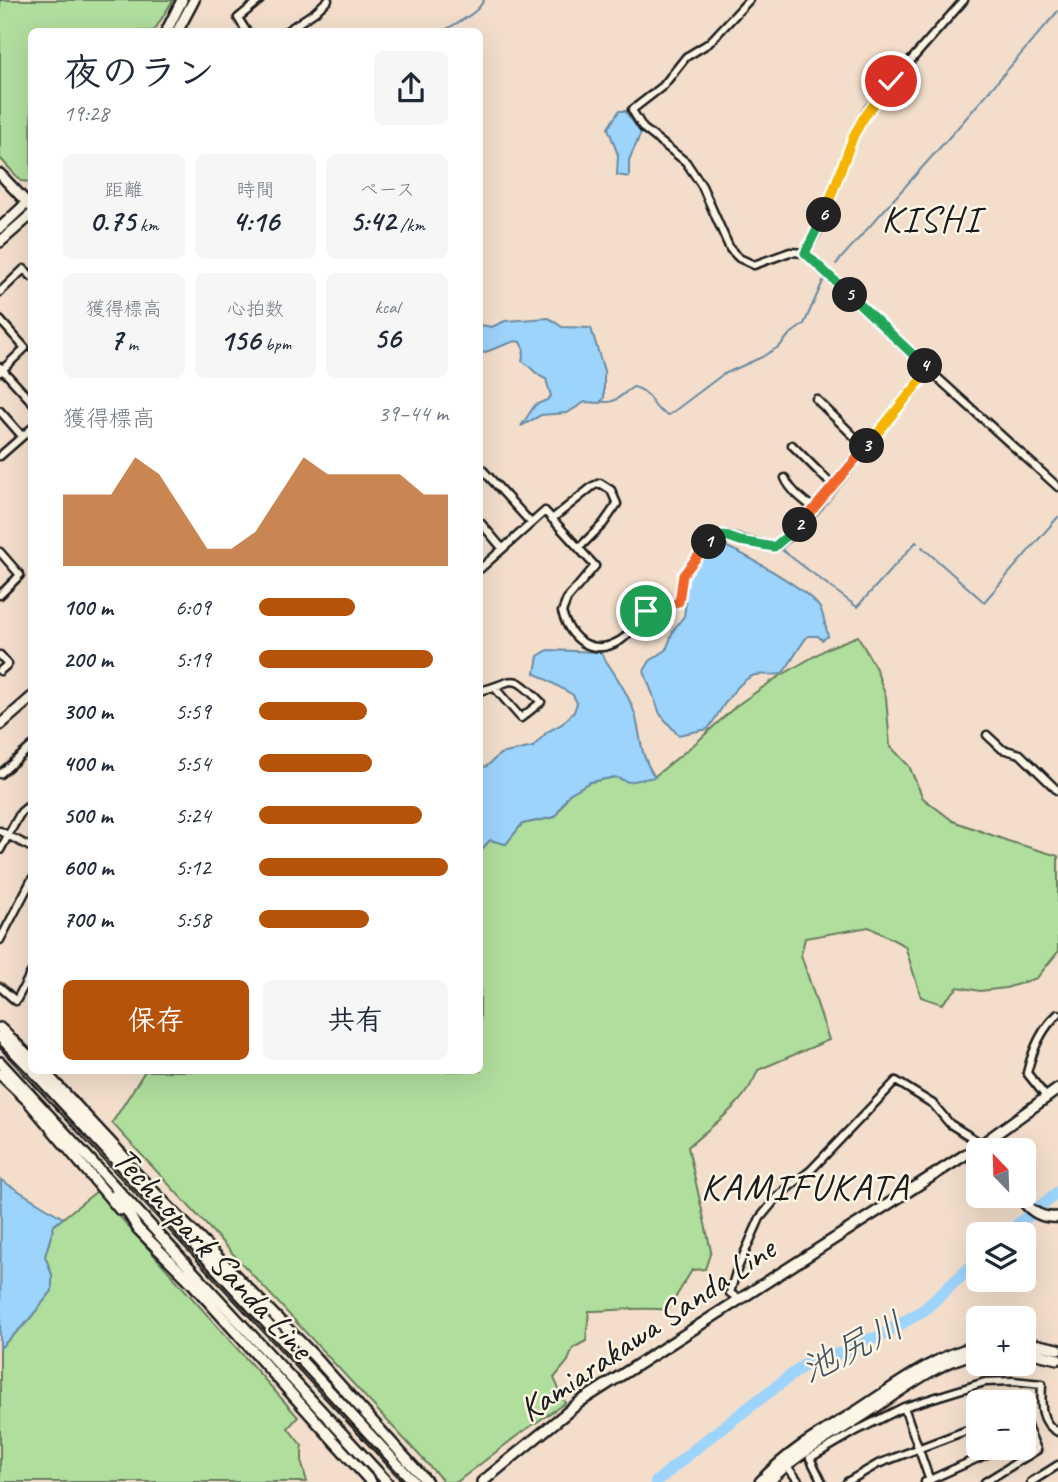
<!DOCTYPE html>
<html lang="ja">
<head>
<meta charset="utf-8">
<style>
	body { margin:0; font-family:Caveat,"Klee One",sans-serif; background:#f6f6f7; color:#1f2937; height:100vh; display:flex; flex-direction:column; font-size:26px; white-space:nowrap }
	* { box-sizing:border-box; margin:0 }
	p { font-size:23px; color:#747a83 }
	.icon { flex:none; width:38px; height:38px; fill:none; stroke:currentColor; stroke-width:2; stroke-linecap:round; stroke-linejoin:round }
	.map { position:relative; flex:1; overflow:hidden }
	.drawer { position:absolute; left:28px; top:28px; width:455px; height:1046px; display:flex; flex-direction:column; background:#fff; border-radius:10px; box-shadow:0 7px 28px #0002 }
	.drawer>* { flex:none }
	.needle { width:46px; rotate:337deg }
	.controls { position:absolute; left:966px; top:1138px; display:grid; gap:14px }
	.controls a { display:grid; place-items:center; width:70px; height:70px; border-radius:10px; background:#fff; box-shadow:0 7px 28px #0002; font-size:35px }
	.pin { position:absolute; display:grid; place-items:center; width:60px; height:60px; color:#fff; margin:-30px; border:4px solid #fff; border-radius:50%; box-shadow:0 2px 7px #0007 }
	.km { position:absolute; width:35px; height:35px; margin:-18px; border-radius:50%; background:#222; color:#fff; font-size:19px; line-height:35px; text-align:center }
	.round { display:grid; place-items:center; flex:none; width:74px; height:74px; border-radius:10px; background:#f6f6f7 }
	.overview { display:flex; align-items:center; justify-content:space-between; height:119px; padding:0 35px }
	h1 { font-size:38px; font-weight:700; line-height:52px }
	.figures { display:grid; grid-template-columns:repeat(3,1fr); gap:10px; height:119px; padding:7px 35px }
	.figures div { display:grid; align-content:center; border-radius:10px; background:#f6f6f7; text-align:center }
	.figures b { font-size:30px; font-weight:700 }
	.figures small { font-size:19px; font-weight:400 }
	.figures p { font-size:19px }
	.chart { height:196px; padding:14px 35px }
	.chart p { display:flex; justify-content:space-between }
	.chart svg { width:100%; height:126px; margin-top:7px; fill:#b45309; opacity:.7 }
	.button { display:flex; gap:14px; margin-top:auto; padding:14px 35px }
	.button a { flex:1; height:80px; border-radius:10px; background:#b45309; color:#fff; font-size:28px; font-weight:700; line-height:80px; text-align:center }
	.button a+a { background:#f6f6f7; color:#1f2937 }
	ul { padding:0 35px; list-style:none; font-size:23px }
	li { display:grid; grid-template-columns:112px 84px 1fr; align-items:center; height:52px }
	li i { height:18px; border-radius:9px; background:#b45309 }
	.map>svg:first-child { display:block }
	.green { fill:#b0de9d; stroke:#667d5c; stroke-width:2 }
	.water { fill:#9dd4fc; stroke:#698aa2; stroke-width:2 }
	.lines { fill:none; stroke-linecap:round; stroke-linejoin:round }
	.stream { stroke:#698aa2; stroke-width:2 }
	.river { stroke:#9dd4fc; stroke-width:12 }
	.street-casing { stroke:#1c1c1c; stroke-width:11 }
	.secondary-casing { stroke:#1c1c1c; stroke-width:14 }
	.street { stroke:#fcf5e5; stroke-width:6 }
	.secondary { stroke:#fcf5e5; stroke-width:9 }
	.rail { stroke:#1c1c1c; stroke-width:2 }
	.split-1-casing { stroke:#fff; stroke-width:14 }
	.split-2-casing { stroke:#fff; stroke-width:14 }
	.split-3-casing { stroke:#fff; stroke-width:14 }
	.split-4-casing { stroke:#fff; stroke-width:14 }
	.split-5-casing { stroke:#fff; stroke-width:14 }
	.split-6-casing { stroke:#fff; stroke-width:14 }
	.split-7-casing { stroke:#fff; stroke-width:14 }
	.split-8-casing { stroke:#fff; stroke-width:14 }
	.split-1 { stroke:#f0652b; stroke-width:9 }
	.split-2 { stroke:#22a559; stroke-width:9 }
	.split-3 { stroke:#f0652b; stroke-width:9 }
	.split-4 { stroke:#f5b400; stroke-width:9 }
	.split-5 { stroke:#22a559; stroke-width:9 }
	.split-6 { stroke:#22a559; stroke-width:9 }
	.split-7 { stroke:#f5b400; stroke-width:9 }
	.split-8 { stroke:#f5b400; stroke-width:9 }
	.labels { text-anchor:middle; dominant-baseline:central; stroke-width:5; stroke-linejoin:round; paint-order:stroke }
	.street-label { font-size:35px; fill:#1c1c1c; stroke:#fcf5e5 }
	.water-label { font-size:37px; font-style:italic; fill:#43535f; stroke:#fcf5e5 }
	.quarter-label { font-size:38px; letter-spacing:2px; fill:#1c1c1c; stroke:#fcf5e5 }
</style>
</head>
<body>
<div class="map">
<svg width="1058" height="1482" viewBox="0 0 1058 1482">
	<rect width="100%" height="100%" fill="#f2decb"/>
	<filter id="ink" filterUnits="userSpaceOnUse"><feTurbulence type="fractalNoise" baseFrequency=".0143" numOctaves="2"/><feDisplacementMap in="SourceGraphic" scale="14" xChannelSelector="R" yChannelSelector="G"/><feConvolveMatrix kernelMatrix="1 2 1 2 8 2 1 2 1" color-interpolation-filters="sRGB"/></filter>
	<g filter="url(#ink)">
		<!-- green -->
		<path class="green" d="M 0,0 L 173,0 L 154,31 L 32,32 L 31,182 L 21,181 L 0,158 Z
			M 858,636 L 876,669 L 886,697 L 890,746 L 909,766 L 923,798 L 953,821 L 1008,841 L 1058,856 L 1058,952 L 1037,978 L 1006,988 L 980,991 L 958,987 L 942,1004 L 921,997 L 905,946 L 869,927 L 805,938 L 801,955 L 829,1040 L 758,1070 C 745,1105 714,1123 688,1147 L 711,1251 L 705,1269 L 692,1270 L 668,1310 C 641,1306 616,1311 589,1311 L 586,1341 L 573,1348 L 568,1361 L 554,1378 L 565,1403 L 518,1435 L 457,1482 L 444,1482 L 112,1123 L 145,1071 L 480,1071 L 480,851 L 490,840 L 506,844 L 522,824 L 555,817 L 569,794 L 590,782 L 615,777 L 655,776 L 698,741 L 736,706 L 775,679 L 830,647 Z
			M 97,1191 L 298,1417 L 288,1428 L 302,1446 L 302,1464 L 307,1482 L 0,1482 L 0,1348 L 27,1322 L 52,1291 L 52,1275 L 45,1256 L 54,1225 Z"/>
		<!-- water -->
		<path class="water" d="M 619,111 L 625,111 L 641,133 L 629,160 L 629,177 L 617,175 L 618,155 L 608,128 Z
			M 549,318 L 562,327 L 591,328 L 604,371 L 604,398 L 600,403 L 585,402 L 567,413 L 541,415 L 521,426 L 535,405 L 547,400 L 551,396 L 546,379 C 536,376 531,366 522,361 L 524,350 L 520,342 L 515,341 L 480,354 L 480,325 L 492,327 L 505,321 Z
			M 716,543 C 737,549 812,591 821,610 C 824,618 826,628 828,636 L 822,640 L 818,636 L 808,636 C 800,644 788,669 782,673 C 775,677 763,673 755,675 C 736,680 719,714 708,729 L 678,735 L 660,714 L 644,671 L 650,661 L 666,650 L 674,629 L 684,616 L 686,602 L 681,598 L 686,577 L 711,546 Z
			M 548,650 L 600,652 C 613,671 628,693 635,714 C 642,739 639,754 655,777 L 628,782 L 615,777 L 590,782 L 569,794 L 555,817 L 522,824 L 506,844 L 490,840 L 480,851 L 480,768 L 487,766 L 500,754 L 533,747 L 547,732 L 562,724 L 574,712 L 577,703 L 573,695 L 535,673 L 538,656 Z
			M 1,1180 L 63,1218 L 54,1225 L 45,1256 L 52,1275 L 52,1291 L 27,1322 L 0,1348 Z"/>
		<g class="lines">
			<!-- stream -->
			<path class="stream" d="M 443,32 C 457,21 475,17 484,0
				M 836,264 L 961,124 L 1058,11
				M 601,401 C 614,406 623,393 633,387 C 654,391 649,410 669,415 L 722,375 L 762,357 L 780,346 L 789,335 L 804,324 L 824,279
				M 785,545 L 782,550 L 857,607 L 916,542 L 917,543
				M 726,546 L 729,542
				M 922,547 L 984,602 L 1058,517"/>
			<!-- river -->
			<path class="river" d="M 1006,1234 L 1058,1192
				M 656,1482 L 701,1444 L 811,1360 L 847,1352 L 861,1341 L 877,1338 L 924,1310 L 978,1260"/>
			<!-- street casing -->
			<g class="street-casing">
				<path id="street" d="M 749,0 L 709,43 L 686,57 L 663,86 L 632,110 L 643,128 L 686,162 L 702,186 L 730,249 L 739,258 L 754,265 L 790,252 L 805,253 L 929,370 L 1058,487
					M 247,32 L 238,18 L 260,0
					M 285,32 L 315,12 L 328,0
					M 805,253 L 820,227 L 854,135 L 869,108 L 964,0
					M 0,292 L 24,269 L 32,277
					M 0,320 L 25,348 L 0,372
					M 0,367 L 32,402
					M 816,399 L 866,448
					M 0,411 L 22,436
					M 792,445 L 834,487
					M 0,456 L 32,428
					M 480,467 L 531,523
					M 785,478 C 790,490 804,502 816,509
					M 552,519 L 593,486 L 600,483 L 611,490 L 617,504 L 603,524 L 579,548
					M 480,522 L 502,548
					M 0,552 L 20,575 L 0,595
					M 480,569 L 545,511 L 595,566 L 567,599 L 562,612 C 570,639 592,658 621,640 C 631,634 636,618 647,611 C 655,606 669,605 679,602 L 683,575 L 715,536 L 723,535 L 774,547 L 789,537 L 816,509 L 929,370
					M 0,655 L 8,664 L 0,671
					M 480,691 C 517,682 509,670 541,702 L 521,718 L 494,687
					M 987,735 L 1002,749 L 1020,754 L 1058,791
					M 0,774 L 32,746
					M 0,831 L 32,848
					M 0,850 L 21,812 L 32,803
					M 0,940 L 32,879
					M 0,987 L 16,1001 L 32,971
					M 1047,1098 L 1027,1073 C 1032,1052 1042,1028 1058,1014
					M 739,1299 L 730,1293 L 736,1272 L 760,1218 L 779,1195 L 811,1170 L 896,1081 L 933,1104 L 950,1124 L 982,1144
					M 904,1407 L 930,1481
					M 787,1466 L 799,1482
					M 822,1482 L 810,1458 L 858,1430 L 904,1407 L 985,1382 L 1013,1381 L 1042,1384 C 1041,1402 1039,1423 1058,1432
					M 847,1482 L 878,1464 L 978,1426
					M 925,1482 L 996,1450 L 995,1447
					M 985,1482 L 1037,1450 L 1024,1419
					M 1031,1482 L 1058,1465"/>
			</g>
			<!-- secondary casing -->
			<g class="secondary-casing">
				<path id="secondary" d="M 166,32 L 182,0
					M 177,32 L 194,0
					M 0,174 L 32,208
					M 0,228 L 30,200
					M 0,242 L 32,214
					M 0,725 L 32,697
					M 0,1028 L 32,1059
					M 0,1037 L 32,1070
					M 0,1062 L 387,1482
					M 33,1071 L 414,1482
					M 44,1071 L 127,1160
					M 0,1074 L 28,1101 L 120,1210
					M 121,1158 L 314,1356 L 427,1482
					M 116,1193 L 138,1229 L 190,1281 L 371,1482
					M 1019,1195 C 1028,1210 1040,1219 1058,1217
					M 1024,1342 L 1058,1349
					M 1024,1351 L 1058,1359
					M 482,1482 L 581,1401 L 982,1144 L 1058,1089
					M 760,1482 C 787,1452 821,1433 855,1412 C 894,1387 933,1356 978,1346
					M 769,1482 C 794,1455 830,1437 861,1417 C 897,1394 936,1361 978,1353"/>
			</g>
			<!-- street -->
			<use href="#street" class="street"/>
			<!-- secondary -->
			<use href="#secondary" class="secondary"/>
			<!-- rail -->
			<path class="rail" d="M 0,1048 L 403,1482"/>
		</g>
	</g>
	<g class="lines" filter="url(#ink)">
		<!-- split-1 casing -->
		<g class="split-1-casing">
			<path id="split-1" d="M 646,611 L 679,602 L 683,575 L 709,542"/>
		</g>
		<!-- split-2 casing -->
		<g class="split-2-casing">
			<path id="split-2" d="M 709,542 L 715,537 L 723,535 L 740,541 L 774,547 L 800,525"/>
		</g>
		<!-- split-3 casing -->
		<g class="split-3-casing">
			<path id="split-3" d="M 800,525 L 867,446"/>
		</g>
		<!-- split-4 casing -->
		<g class="split-4-casing">
			<path id="split-4" d="M 867,446 L 929,370 L 925,366"/>
		</g>
		<!-- split-5 casing -->
		<g class="split-5-casing">
			<path id="split-5" d="M 850,295 L 925,366"/>
		</g>
		<!-- split-6 casing -->
		<g class="split-6-casing">
			<path id="split-6" d="M 824,215 L 805,253 L 850,295"/>
		</g>
		<!-- split-7 casing -->
		<g class="split-7-casing">
			<path id="split-7" d="M 824,215 L 854,135 L 863,119"/>
		</g>
		<!-- split-8 casing -->
		<g class="split-8-casing">
			<path id="split-8" d="M 863,119 L 891,81"/>
		</g>
		<!-- split-1 -->
		<use href="#split-1" class="split-1"/>
		<!-- split-2 -->
		<use href="#split-2" class="split-2"/>
		<!-- split-3 -->
		<use href="#split-3" class="split-3"/>
		<!-- split-4 -->
		<use href="#split-4" class="split-4"/>
		<!-- split-5 -->
		<use href="#split-5" class="split-5"/>
		<!-- split-6 -->
		<use href="#split-6" class="split-6"/>
		<!-- split-7 -->
		<use href="#split-7" class="split-7"/>
		<!-- split-8 -->
		<use href="#split-8" class="split-8"/>
	</g>
	<g class="labels">
		<!-- street labels -->
		<g class="street-label">
			<text transform="translate(213 1253) rotate(47)">Technopark Sanda Line</text>
			<text transform="translate(647 1329) rotate(-34)">Kamiarakawa Sanda Line</text>
		</g>
		<!-- water labels -->
		<g class="water-label">
			<text transform="translate(852 1347) rotate(-27)">池尻川</text>
		</g>
		<!-- quarter labels -->
		<g class="quarter-label">
			<text x="931" y="218">KISHI</text>
			<text x="805" y="1186">KAMIFUKATA</text>
		</g>
	</g>
</svg>
<div class="controls">
<a><svg class="needle" viewBox="-14 -14 28 28"><path d="M0-13l5 13h-10z" fill="#e53935"/><path d="M0 13l5-13h-10z" fill="#747a83"/></svg></a>
<a><svg class="icon" aria-label="layers" viewBox="0 0 24 24"><path d="M12 4l9 5-9 5-9-5zM3 14l9 5 9-5"/></svg></a>
<a>+</a>
<a>−</a>
</div>
<div class="pin" style="left:646px;top:611px;background:#1e9e55"><svg class="icon" aria-label="arrive" viewBox="0 0 24 24"><path d="M6 21V4h12l-3 4 3 4H6"/></svg></div>
<div class="pin" style="left:891px;top:81px;background:#d93025"><svg class="icon" aria-label="check" viewBox="0 0 24 24"><path d="M5 12l5 5 9-10"/></svg></div>
<b class="km" style="left:709px;top:542px">1</b>
<b class="km" style="left:800px;top:525px">2</b>
<b class="km" style="left:867px;top:446px">3</b>
<b class="km" style="left:925px;top:366px">4</b>
<b class="km" style="left:850px;top:295px">5</b>
<b class="km" style="left:824px;top:215px">6</b>
<section class="drawer">
<div class="overview"><div><h1>夜のラン</h1><p>19:28</p></div><a class="round"><svg class="icon" aria-label="share" viewBox="0 0 24 24"><path d="M12 15V3M7 8l5-5 5 5M5 13v7h14v-7"/></svg></a></div>
<div class="figures">
<div><p>距離</p><b>0.75<small> km</small></b></div>
<div><p>時間</p><b>4:16</b></div>
<div><p>ペース</p><b>5:42<small> /km</small></b></div>
</div>
<div class="figures">
<div><p>獲得標高</p><b>7<small> m</small></b></div>
<div><p>心拍数</p><b>156<small> bpm</small></b></div>
<div><p>kcal</p><b>56</b></div>
</div>
<div class="chart"><p><span>獲得標高</span>39–44 m</p>
<svg viewBox="0 0 160 44" preserveAspectRatio="none"><path d="M0 44V19L10 19L20 19L30 6L40 12L50 25L60 38L70 38L80 32L90 19L100 6L110 12L120 12L130 12L140 12L150 19L160 19V44z"/></svg>
</div>
<ul>
<li><b>100 m</b>6:09<i style="width:51%"></i></li>
<li><b>200 m</b>5:19<i style="width:92%"></i></li>
<li><b>300 m</b>5:59<i style="width:57%"></i></li>
<li><b>400 m</b>5:54<i style="width:60%"></i></li>
<li><b>500 m</b>5:24<i style="width:86%"></i></li>
<li><b>600 m</b>5:12<i style="width:100%"></i></li>
<li><b>700 m</b>5:58<i style="width:58%"></i></li>
</ul>
<div class="button"><a>保存</a><a>共有</a></div>
</section>
</div>
</body>
</html>
